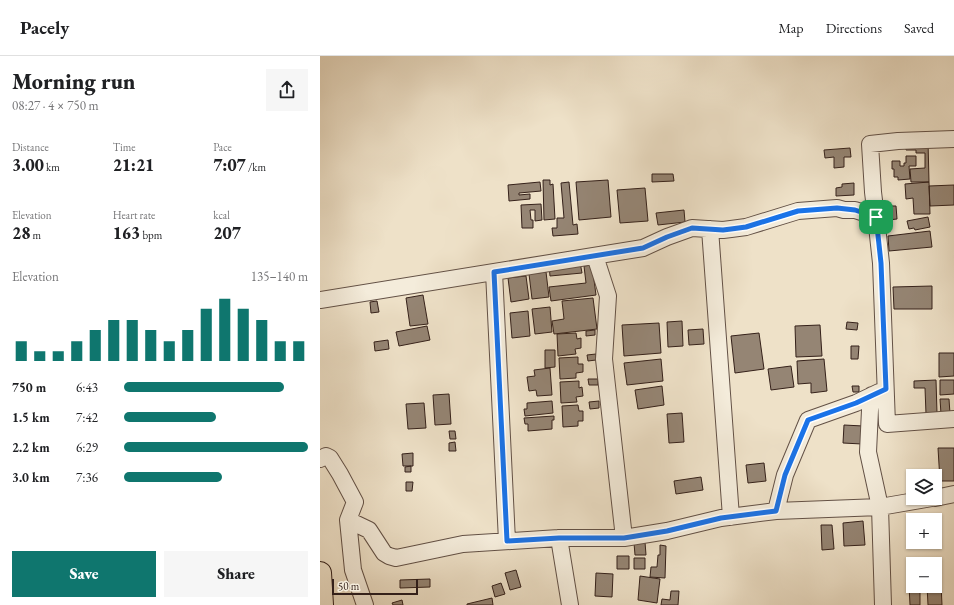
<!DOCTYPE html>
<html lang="en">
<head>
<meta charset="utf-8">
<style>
	body { margin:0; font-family:"EB Garamond",serif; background:#f6f6f6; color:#202124; height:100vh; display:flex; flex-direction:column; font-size:15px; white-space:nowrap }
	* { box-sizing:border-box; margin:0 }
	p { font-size:13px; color:#757577 }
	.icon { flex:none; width:22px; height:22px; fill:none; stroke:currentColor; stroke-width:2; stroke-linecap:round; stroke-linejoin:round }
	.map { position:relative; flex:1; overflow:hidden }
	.panel { display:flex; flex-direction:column; background:#fff; width:320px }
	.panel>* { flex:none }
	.buttons { position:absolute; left:586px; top:413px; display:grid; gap:8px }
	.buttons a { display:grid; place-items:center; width:36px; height:36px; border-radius:0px; background:#fff; box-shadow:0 1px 3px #0004; font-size:20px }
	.scale { position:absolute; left:12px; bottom:10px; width:86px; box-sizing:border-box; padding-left:4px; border:2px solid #35211a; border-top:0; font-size:11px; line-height:14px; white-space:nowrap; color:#35211a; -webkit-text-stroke:3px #f4ecdb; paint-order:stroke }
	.pin { position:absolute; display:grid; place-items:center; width:34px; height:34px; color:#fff; margin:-17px; border-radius:8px; box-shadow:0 2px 6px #0006 }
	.round { display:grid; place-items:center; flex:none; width:42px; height:42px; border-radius:0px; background:#f6f6f6 }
	.summary { display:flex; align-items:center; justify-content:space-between; height:68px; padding:0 12px }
	h1 { font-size:22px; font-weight:800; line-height:30px }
	.metrics { display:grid; grid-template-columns:repeat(3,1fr); gap:6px; height:68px; padding:4px 12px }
	.metrics div { display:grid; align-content:center }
	.metrics b { font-size:17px; font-weight:800 }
	.metrics small { font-size:11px; font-weight:400 }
	.metrics p { font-size:11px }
	.chart { height:112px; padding:8px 12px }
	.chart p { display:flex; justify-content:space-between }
	.chart svg { width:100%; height:72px; margin-top:4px; stroke:#0f766e; stroke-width:6 }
	.primary-button { display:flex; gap:8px; margin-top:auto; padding:8px 12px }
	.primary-button a { flex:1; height:46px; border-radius:0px; background:#0f766e; color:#fff; font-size:16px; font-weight:800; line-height:46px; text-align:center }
	.primary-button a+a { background:#f6f6f6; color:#202124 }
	ul { padding:0 12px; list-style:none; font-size:13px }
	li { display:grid; grid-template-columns:64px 48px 1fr; align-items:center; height:30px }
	li i { height:10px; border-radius:5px; background:#0f766e }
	header { display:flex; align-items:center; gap:24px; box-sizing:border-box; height:56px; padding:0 20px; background:#fff; border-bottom:1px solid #e0e0e0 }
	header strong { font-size:19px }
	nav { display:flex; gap:22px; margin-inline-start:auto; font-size:14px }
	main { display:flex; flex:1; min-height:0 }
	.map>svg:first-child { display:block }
	.building { fill:#958574; stroke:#35211a }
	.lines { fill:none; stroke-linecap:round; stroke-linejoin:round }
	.minor-casing { stroke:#635146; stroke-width:18 }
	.highway-casing { stroke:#35211a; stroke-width:24 }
	.minor { stroke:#f4ecdb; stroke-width:16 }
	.highway { stroke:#eee1c8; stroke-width:22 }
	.route-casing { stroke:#fff; stroke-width:8 }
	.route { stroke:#1a73e8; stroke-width:5 }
</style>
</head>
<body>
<header>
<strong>Pacely</strong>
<nav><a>Map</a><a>Directions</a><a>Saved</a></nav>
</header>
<main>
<section class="panel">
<div class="summary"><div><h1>Morning run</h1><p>08:27 · 4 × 750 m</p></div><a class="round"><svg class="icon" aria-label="share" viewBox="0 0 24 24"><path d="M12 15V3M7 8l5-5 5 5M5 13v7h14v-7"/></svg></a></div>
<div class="metrics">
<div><p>Distance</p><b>3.00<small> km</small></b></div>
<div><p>Time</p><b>21:21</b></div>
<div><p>Pace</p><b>7:07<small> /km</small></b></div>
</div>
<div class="metrics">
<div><p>Elevation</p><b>28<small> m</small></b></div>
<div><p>Heart rate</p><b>163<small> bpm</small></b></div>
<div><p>kcal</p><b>207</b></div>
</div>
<div class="chart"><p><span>Elevation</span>135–140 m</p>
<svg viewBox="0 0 160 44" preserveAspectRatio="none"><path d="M5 44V32M15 44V38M25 44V38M35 44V32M45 44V25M55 44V19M65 44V19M75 44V25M85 44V32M95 44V25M105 44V12M115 44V6M125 44V12M135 44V19M145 44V32M155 44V32"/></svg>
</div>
<ul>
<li><b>750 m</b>6:43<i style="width:87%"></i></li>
<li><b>1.5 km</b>7:42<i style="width:50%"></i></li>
<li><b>2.2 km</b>6:29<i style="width:100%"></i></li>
<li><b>3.0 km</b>7:36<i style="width:53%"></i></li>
</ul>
<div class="primary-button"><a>Save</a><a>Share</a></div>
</section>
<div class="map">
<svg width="634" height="549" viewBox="0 0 634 549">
	<rect width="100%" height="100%" fill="#eee1c8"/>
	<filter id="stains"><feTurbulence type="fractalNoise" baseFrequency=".005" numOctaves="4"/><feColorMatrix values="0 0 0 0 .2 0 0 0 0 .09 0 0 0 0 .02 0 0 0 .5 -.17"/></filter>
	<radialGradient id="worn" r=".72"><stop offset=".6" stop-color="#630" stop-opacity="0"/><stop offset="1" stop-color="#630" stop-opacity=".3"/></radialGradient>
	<!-- building -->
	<path class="building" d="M 608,85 L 609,126 L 591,126 L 590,113 L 605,112 L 605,97 L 596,97 L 596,94 L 586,94 L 586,86 Z
		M 530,92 L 531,101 L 524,101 L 524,111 L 514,112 L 514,101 L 505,102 L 504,94 Z
		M 586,100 L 596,100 L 596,110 L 589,110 L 590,123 L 578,124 L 578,121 L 574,121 L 574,113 L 572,113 L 572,105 L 580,105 L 580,110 L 584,110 L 584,107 L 586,107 Z
		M 332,118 L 353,118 L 354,125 L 332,126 Z
		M 223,124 L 230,124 L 230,129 L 233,128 L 235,163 L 224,164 Z
		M 288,124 L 291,161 L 259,164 L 256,126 Z
		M 220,126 L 221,135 L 199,137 L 199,139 L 210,138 L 210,143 L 189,145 L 188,129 Z
		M 249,126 L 253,169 L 257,168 L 258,178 L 233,180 L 232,172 L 237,172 L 237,162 L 244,162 L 241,127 Z
		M 609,126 L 610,158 L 594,158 L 593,142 L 586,143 L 585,128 Z
		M 534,127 L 534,139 L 516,140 L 516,132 L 522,131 L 522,128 Z
		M 634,129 L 634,149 L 610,150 L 609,130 Z
		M 325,132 L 328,165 L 300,167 L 297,134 Z
		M 221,148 L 222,164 L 215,165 L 215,154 L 210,154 L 211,164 L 213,164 L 213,172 L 202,172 L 201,149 Z
		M 567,150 L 576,150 L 577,163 L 568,164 Z
		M 364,154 L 365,166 L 338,169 L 336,157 Z
		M 608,161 L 610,171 L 595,174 L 594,172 L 589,173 L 587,165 Z
		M 610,175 L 612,191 L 569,195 L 568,180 Z
		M 260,206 L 262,217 L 230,220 L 229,209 Z
		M 272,209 L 276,239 L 231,245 L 229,231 L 266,227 L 264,210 Z
		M 226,216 L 229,241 L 212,243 L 209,218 Z
		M 206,220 L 209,243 L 191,246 L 188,222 Z
		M 612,230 L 612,253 L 574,253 L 573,231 Z
		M 103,239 L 108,268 L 90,270 L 86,242 Z
		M 273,242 L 277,273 L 234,278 L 232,265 L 244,263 L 242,245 Z
		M 57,245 L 59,256 L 51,257 L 50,246 Z
		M 230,251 L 232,276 L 215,278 L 212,253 Z
		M 208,255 L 210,280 L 192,282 L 190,257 Z
		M 362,265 L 363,290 L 348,291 L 347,266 Z
		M 527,266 L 538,267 L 537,274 L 526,273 Z
		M 339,267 L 341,297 L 304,300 L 302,269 Z
		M 500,269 L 502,300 L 476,301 L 475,270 Z
		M 107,270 L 110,284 L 79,290 L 76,276 Z
		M 383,273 L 384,288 L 369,289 L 368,274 Z
		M 275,274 L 275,279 L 266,280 L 266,275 Z
		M 256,277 L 257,283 L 261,282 L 261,292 L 255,293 L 256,298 L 238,300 L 237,278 Z
		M 439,277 L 444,313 L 415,317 L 411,280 Z
		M 68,284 L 69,293 L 55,295 L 54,286 Z
		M 531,290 L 539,290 L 538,303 L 531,303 Z
		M 225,294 L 235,294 L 235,311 L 225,312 Z
		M 619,297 L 634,297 L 634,320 L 619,321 Z
		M 276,298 L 276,304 L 268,305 L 267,299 Z
		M 258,301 L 258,308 L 263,308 L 263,316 L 256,317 L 256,322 L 240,323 L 239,302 Z
		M 341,303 L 343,325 L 307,329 L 304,307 Z
		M 504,303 L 507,335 L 491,337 L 491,327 L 478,328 L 477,305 Z
		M 471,310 L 474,331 L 451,334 L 448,313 Z
		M 230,312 L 232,339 L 217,340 L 216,334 L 209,335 L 207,321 L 215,320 L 214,314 Z
		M 268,323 L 278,323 L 278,329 L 269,329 Z
		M 616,324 L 617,357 L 606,358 L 605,332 L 594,332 L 594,325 Z
		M 620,324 L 634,324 L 634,338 L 620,339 Z
		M 259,325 L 259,332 L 262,331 L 263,340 L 256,341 L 257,346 L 241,347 L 240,326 Z
		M 342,330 L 344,349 L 318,353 L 315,334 Z
		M 532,330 L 539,330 L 539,336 L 533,336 Z
		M 129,338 L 131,368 L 115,369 L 113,339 Z
		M 620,343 L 629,343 L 630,358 L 621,358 Z
		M 232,345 L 233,357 L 205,360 L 204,353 L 207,353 L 207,347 Z
		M 279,345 L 279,352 L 270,353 L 269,346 Z
		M 104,347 L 106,372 L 88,373 L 86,348 Z
		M 258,349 L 259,355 L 263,355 L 263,365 L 258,365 L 258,370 L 243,371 L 242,350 Z
		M 362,357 L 364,386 L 349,387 L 347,358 Z
		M 234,360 L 234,364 L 232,364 L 232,373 L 208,375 L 208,368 L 205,368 L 204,362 Z
		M 524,369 L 543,370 L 542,388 L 523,387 Z
		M 129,375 L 135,375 L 136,383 L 130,383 Z
		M 135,386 L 136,395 L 129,395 L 129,387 Z
		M 618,392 L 634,392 L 634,425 L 620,425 Z
		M 93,397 L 93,410 L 83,410 L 82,398 Z
		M 444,407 L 446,425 L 428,427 L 426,409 Z
		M 91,410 L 91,416 L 85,416 L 85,411 Z
		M 381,421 L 383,434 L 356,438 L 354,425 Z
		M 86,426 L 93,426 L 92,435 L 86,435 Z
		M 543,465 L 545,489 L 524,490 L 523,467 Z
		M 501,469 L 512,469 L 514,493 L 502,494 Z
		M 325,486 L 326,499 L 315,499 L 314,487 Z
		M 340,489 L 346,490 L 345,522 L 330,521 L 331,511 L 337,511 L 338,499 L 340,499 Z
		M 297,500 L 309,500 L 309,513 L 297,513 Z
		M 314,502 L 325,502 L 325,513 L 314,513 Z
		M 196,514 L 201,531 L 190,534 L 185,517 Z
		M 276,517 L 293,518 L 292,541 L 275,540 Z
		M 320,520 L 340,523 L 337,547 L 318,544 Z
		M 110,523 L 110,531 L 80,532 L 80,524 Z
		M 181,527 L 185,538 L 175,541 L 172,530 Z
		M 621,528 L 622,549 L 608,549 L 607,530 L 615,530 L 615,529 Z
		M 589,529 L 593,529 L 593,530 L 600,530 L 600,549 L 590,549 Z
		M 351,535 L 359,535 L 358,549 L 341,549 L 342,543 L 350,544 Z
		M 172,542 L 173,549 L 147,549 L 147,548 Z
		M 82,544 L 83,549 L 73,549 L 72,547 Z"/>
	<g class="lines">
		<!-- minor casing -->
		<g class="minor-casing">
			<path id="minor" d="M 556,161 L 553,136 L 550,88 L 578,85 L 634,83
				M 390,173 L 411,461
				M 275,200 L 288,240 L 284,303 L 304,482
				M 174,216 L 187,485
				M 0,244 L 323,192 L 347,181 L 372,172 L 403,174 L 411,173 L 426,171 L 478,155 L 517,152 L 524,154 L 535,154 L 556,161 L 561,207 L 567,368 L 634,363
				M 0,403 L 6,400 L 10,402 L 20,418 L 35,446 L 28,464 L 49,474 L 64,497 L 69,500 L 76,502 L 143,488 L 239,482 L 304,482 L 347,475 L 401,462 L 456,455 L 560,451 L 548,396 L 550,354 L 552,339
				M 615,442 L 634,438
				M 456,455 L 465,419 L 488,364 L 536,347 L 559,336
				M 28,464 L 33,514 L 45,549
				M 239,482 L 250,549
				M 563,549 L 560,451 L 612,442"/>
		</g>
		<!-- highway casing -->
		<g class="highway-casing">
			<path id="highway" d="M 0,517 L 2,549"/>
		</g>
		<!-- minor -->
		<use href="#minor" class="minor"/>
		<!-- highway -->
		<use href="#highway" class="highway"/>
	</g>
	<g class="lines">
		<!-- route casing -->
		<g class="route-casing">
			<path id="route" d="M 517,152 L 535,154 L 556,161 L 561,207 L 566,333 L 536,347 L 488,364 L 465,419 L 456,455 L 401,462 L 347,475 L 304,482 L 239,482 L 187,485 L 174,216 L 323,192 L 347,181 L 372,172 L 403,174 L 411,173 L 426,171 L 478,155 Z"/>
		</g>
		<!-- route -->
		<use href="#route" class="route"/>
	</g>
	<rect width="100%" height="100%" filter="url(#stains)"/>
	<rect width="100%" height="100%" fill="url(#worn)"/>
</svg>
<div class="buttons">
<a><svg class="icon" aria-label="layers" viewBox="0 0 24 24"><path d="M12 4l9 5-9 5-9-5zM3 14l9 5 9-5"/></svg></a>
<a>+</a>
<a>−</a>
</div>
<div class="scale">50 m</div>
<div class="pin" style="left:556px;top:161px;background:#1e9e55"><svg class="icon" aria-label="arrive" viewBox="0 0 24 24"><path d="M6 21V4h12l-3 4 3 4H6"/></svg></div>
</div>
</main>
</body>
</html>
